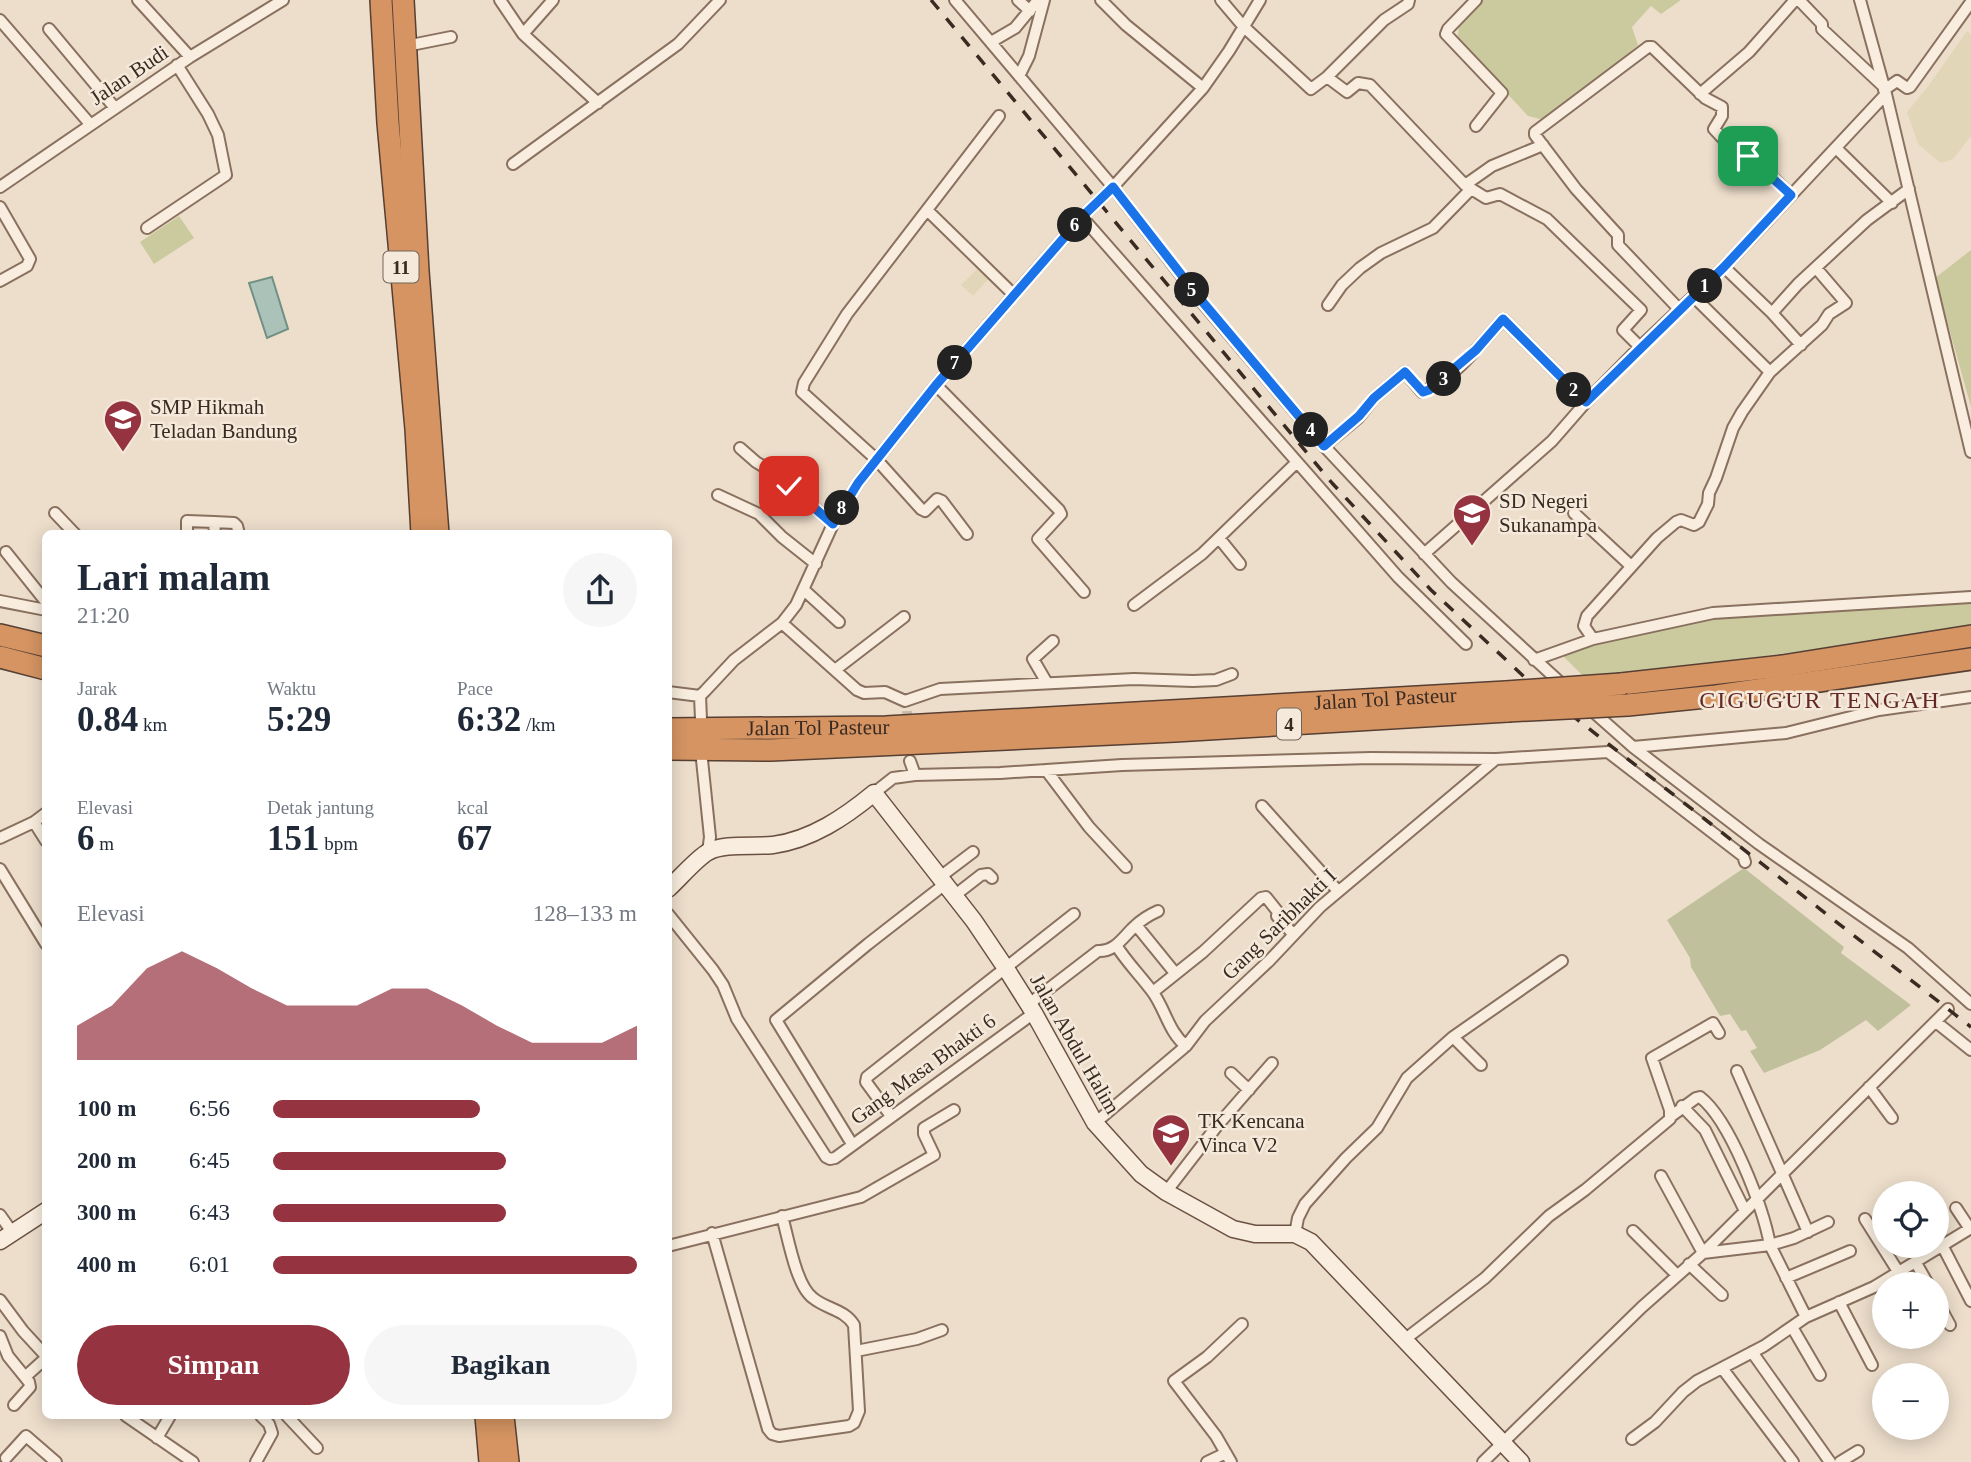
<!DOCTYPE html>
<html lang="id">
<head>
<meta charset="utf-8">
<style>
	body { margin:0; font-family:"Times New Roman",serif; background:#f6f6f7; color:#1f2937; height:100vh; display:flex; flex-direction:column; font-size:26px; white-space:nowrap }
	* { box-sizing:border-box; margin:0 }
	p { font-size:23px; color:#747a83 }
	.icon { flex:none; width:38px; height:38px; fill:none; stroke:currentColor; stroke-width:2; stroke-linecap:round; stroke-linejoin:round }
	.map { position:relative; flex:1; overflow:hidden }
	.panel { position:absolute; left:42px; top:530px; width:630px; height:889px; display:flex; flex-direction:column; background:#fff; border-radius:10px; box-shadow:0 4px 18px #0003 }
	.panel>* { flex:none }
	.tools { position:absolute; left:1872px; top:1181px; display:grid; gap:14px }
	.tools a { display:grid; place-items:center; width:77px; height:77px; border-radius:50%; background:#fff; box-shadow:0 4px 18px #0003; font-size:35px }
	.pin { position:absolute; display:grid; place-items:center; width:60px; height:60px; color:#fff; margin:-30px; border-radius:14px; box-shadow:0 4px 10px #0006 }
	.km { position:absolute; width:35px; height:35px; margin:-18px; border-radius:50%; background:#222; color:#fff; font-size:19px; line-height:35px; text-align:center }
	.round { display:grid; place-items:center; flex:none; width:74px; height:74px; border-radius:37px; background:#f6f6f7 }
	.summary { display:flex; align-items:center; justify-content:space-between; height:119px; padding:0 35px }
	h1 { font-size:38px; font-weight:800; line-height:52px }
	.figures { display:grid; grid-template-columns:repeat(3,1fr); gap:10px; height:119px; padding:7px 35px }
	.figures div { display:grid; align-content:center }
	.figures b { font-size:35px; font-weight:800 }
	.figures small { font-size:19px; font-weight:400 }
	.figures p { font-size:19px }
	.chart { height:196px; padding:14px 35px }
	.chart p { display:flex; justify-content:space-between }
	.chart svg { width:100%; height:126px; margin-top:7px; fill:#953340; opacity:.7 }
	.cta { display:flex; gap:14px; margin-top:auto; padding:14px 35px }
	.cta a { flex:1; height:80px; border-radius:42px; background:#953340; color:#fff; font-size:28px; font-weight:800; line-height:80px; text-align:center }
	.cta a+a { background:#f6f6f7; color:#1f2937 }
	ul { padding:0 35px; list-style:none; font-size:23px }
	li { display:grid; grid-template-columns:112px 84px 1fr; align-items:center; height:52px }
	li i { height:18px; border-radius:9px; background:#953340 }
	.map>svg:first-child { display:block }
	.farmland { fill:#e2d6b8 }
	.green { fill:#cbca9f }
	.cemetery { fill:#c1c09d }
	.water { fill:#abc2b8; stroke:#719084; stroke-width:2 }
	.lines { fill:none; stroke-linecap:round; stroke-linejoin:round }
	.street-tunnel { stroke:#c9baa9; stroke-width:10; stroke-dasharray:10 5; stroke-linecap:butt }
	.street-casing { stroke:#89705f; stroke-width:14 }
	.secondary-casing { stroke:#6b5142; stroke-width:19 }
	.highway-casing { stroke:#573f33; stroke-width:24 }
	.street { stroke:#f8edde; stroke-width:10 }
	.secondary { stroke:#f8edde; stroke-width:16 }
	.highway { stroke:#d59462; stroke-width:21 }
	.rail { stroke:#3a2b22; stroke-width:3.5; stroke-dasharray:12 12; stroke-linecap:butt }
	.highway-bridge-casing { stroke:#573f33; stroke-width:24; stroke-linecap:butt }
	.highway-bridge { stroke:#d59462; stroke-width:21 }
	.route-casing { stroke:#fff; stroke-width:14 }
	.route { stroke:#1a73e8; stroke-width:9 }
	.labels { text-anchor:middle; dominant-baseline:central; stroke-width:5; stroke-linejoin:round; paint-order:stroke }
	.shield { fill:#f4e9da; stroke:#726459; stroke-width:2 }
	.shield-label { font-size:19px; font-weight:bold; fill:#3a2b22 }
	.street-label { font-size:21px; fill:#3a2b22; stroke:#f4e9da }
	.poi-label { font-size:21px; fill:#3a2b22; stroke:#f4e9da; text-anchor:start }
	.quarter-label { font-size:24px; letter-spacing:2px; fill:#652924; stroke:#f4e9da }
</style>
</head>
<body>
<div class="map">
<svg width="1971" height="1462" viewBox="0 0 1971 1462">
	<rect width="100%" height="100%" fill="#eddecb"/>
	<!-- farmland -->
	<path class="farmland" d="M 1967,31 L 1971,34 L 1971,136 L 1953,159 L 1942,163 L 1938,161 L 1918,144 L 1907,112 L 1929,85 Z
		M 982,264 L 993,274 L 973,296 L 961,285 Z"/>
	<!-- green -->
	<path class="green" d="M 1481,0 L 1681,0 L 1661,14 L 1651,6 L 1632,27 L 1638,45 L 1548,121 L 1528,116 L 1457,40 L 1459,26 Z
		M 179,216 L 194,238 L 154,264 L 140,242 Z
		M 1971,250 L 1971,407 L 1935,278 Z
		M 1971,601 L 1971,629 L 1733,660 L 1584,677 L 1561,654 L 1604,639 L 1722,618 L 1810,614 Z"/>
	<!-- cemetery -->
	<path class="cemetery" d="M 1744,868 L 1844,947 L 1841,953 L 1911,1005 L 1878,1031 L 1866,1020 L 1820,1050 L 1764,1073 L 1750,1051 L 1757,1048 L 1746,1030 L 1741,1031 L 1730,1014 L 1720,1016 L 1691,967 L 1690,958 L 1667,920 Z"/>
	<!-- water -->
	<path class="water" d="M 272,277 L 288,329 L 267,338 L 249,283 Z"/>
	<g class="lines">
		<!-- street-tunnel -->
		<path class="street-tunnel" d="M 907,711 L 910,761"/>
		<!-- street casing -->
		<g class="street-casing">
			<path id="street" d="M 138,0 L 190,57
				M 500,0 L 523,34 L 598,103
				M 955,0 L 1113,187 L 1201,301 L 1324,446 L 1451,582 L 1564,686
				M 1018,0 L 1030,11
				M 1101,0 L 1126,25 L 1203,88
				M 1221,0 L 1243,26 L 1311,89 L 1327,77 L 1384,20 L 1408,4 L 1409,0
				M 1799,0 L 1822,24 L 1822,29 L 1883,86
				M 1860,0 L 1886,94 L 1971,452
				M 0,20 L 90,124
				M 49,29 L 115,108
				M 523,34 L 553,0
				M 991,42 L 1015,28 L 1038,0
				M 406,46 L 451,37
				M 1019,76 L 1029,56 L 1044,0
				M 1327,77 L 1347,92 L 1358,83 L 1370,85 L 1465,185 L 1486,198 L 1500,194 L 1547,219 L 1641,310 L 1623,330 L 1640,347
				M 1884,90 L 1897,81 L 1907,88 L 1910,87 L 1971,2
				M 1700,94 L 1749,52 L 1795,0
				M 1476,126 L 1502,93 L 1446,34 L 1448,29 L 1476,0
				M 1837,149 L 1892,203
				M 513,164 L 678,44 L 720,0
				M 1465,185 L 1492,166 L 1543,145
				M 0,187 L 190,57 L 283,0
				M 0,207 L 30,259 L 27,266 L 0,281
				M 927,210 L 1014,295
				M 1082,217 L 1398,577 L 1466,644
				M 147,228 L 226,175 L 218,135 L 208,114 L 177,65
				M 1724,267 L 1772,313 L 1801,345
				M 1694,297 L 1770,372
				M 1328,305 L 1342,285 L 1360,268 L 1381,253 L 1433,228 L 1471,189
				M 1679,309 L 1618,245 L 1618,235 L 1576,189 L 1535,135 L 1535,132 L 1648,47 L 1652,47 L 1705,98 L 1722,107 L 1722,116 L 1714,129 L 1741,158 L 1748,156 L 1755,161 L 1791,195
				M 1772,313 L 1798,284 L 1867,220 L 1909,189
				M 936,385 L 1059,510 L 1061,514 L 1038,539 L 1084,592
				M 1324,446 L 1359,417 L 1374,398 L 1405,372 L 1422,392 C 1451,382 1483,342 1503,319 L 1586,402
				M 740,448 L 756,462 L 776,474 L 833,524
				M 718,495 L 759,514 L 782,537 L 816,564
				M 55,513 L 75,534
				M 1574,513 L 1631,566
				M 214,522 L 234,523 L 237,526 L 239,534
				M 187,534 L 187,521 L 214,522 L 215,534
				M 967,534 L 942,501 L 937,499 L 925,511 L 921,509 L 877,460 L 802,392 L 804,383 L 847,314 L 999,116
				M 1219,538 L 1240,564
				M 6,552 L 46,602
				M 1424,554 L 1552,441 L 1586,402 L 1640,347 L 1724,267 L 1886,94
				M 804,590 L 839,622
				M 0,601 L 46,610
				M 1134,605 L 1202,554 L 1297,462
				M 782,623 L 857,690 L 864,693 L 885,692 L 905,701 L 940,689 L 1134,679 L 1193,681 L 1216,680 L 1232,674
				M 1593,639 L 1584,626 L 1587,616 L 1657,538 L 1676,522 L 1681,520 L 1694,525 L 1699,522 L 1708,504 L 1709,493 L 1716,478 L 1733,428 L 1742,412 L 1770,372 L 1822,325 L 1829,314 L 1846,303 L 1816,268
				M 1534,660 L 1593,639 L 1713,613 L 1971,597
				M 835,670 L 904,617
				M 1047,683 L 1033,659 L 1053,641
				M 668,692 L 700,696
				M 1589,708 L 1633,747 L 1759,844 L 1908,948 L 1971,1004
				M 701,719 L 700,696 L 705,691 L 734,660 L 782,623 L 796,605 L 833,524 L 858,483 L 936,385 L 1014,295 L 1082,217 L 1113,187 L 1203,88 L 1229,51 L 1260,0
				M 1633,747 L 1786,733 L 1879,710 L 1971,697
				M 702,760 L 710,837 L 708,852
				M 910,761 L 915,775
				M 1046,770 L 1089,827 L 1126,867
				M 874,793 L 893,778 L 915,775 L 1000,773 L 1122,765 L 1371,758 L 1496,759 L 1608,752 L 1743,856 L 1745,862
				M 1262,806 L 1338,891
				M 34,822 L 46,841
				M 0,838 L 34,822 L 46,813
				M 0,869 L 46,944
				M 940,877 L 973,852
				M 954,896 L 981,875 L 988,874 L 992,878
				M 668,914 L 713,970 L 723,985 L 737,1019 L 826,1157 L 830,1159 L 835,1158 L 1034,1013
				M 1136,925 L 1175,973
				M 1116,945 C 1127,963 1142,977 1154,994 C 1166,1012 1169,1032 1186,1046
				M 1153,992 L 1203,952 L 1261,898 L 1266,897 L 1278,912 L 1277,916 L 1293,934
				M 1029,1004 L 1098,951 C 1115,952 1123,937 1134,927 C 1141,920 1149,915 1158,911
				M 1936,1022 L 1971,1050
				M 1453,1037 L 1481,1065
				M 1737,1071 L 1808,1232
				M 1231,1073 L 1249,1090
				M 1869,1087 L 1892,1118
				M 1682,1106 L 1705,1130 L 1745,1211
				M 891,1116 L 866,1082 L 867,1077 L 1074,914
				M 1670,1117 L 1696,1098 L 1700,1097 C 1730,1120 1763,1207 1770,1245 L 1794,1238 L 1828,1222
				M 1095,1123 L 1186,1046 L 1205,1021 L 1269,961 L 1320,907 L 1496,759
				M 852,1144 L 776,1020 L 868,944 L 945,884
				M 1661,1176 L 1703,1253
				M 1166,1192 L 1217,1126 L 1272,1063
				M 1956,1208 L 1970,1229
				M 0,1215 L 12,1232
				M 1865,1219 L 1899,1273
				M 1633,1231 L 1677,1275
				M 712,1233 L 768,1429 L 772,1434 L 779,1436 L 849,1426 L 854,1423 L 859,1411 L 854,1325 C 844,1309 826,1309 813,1298 C 796,1286 788,1237 782,1216
				M 1295,1234 L 1298,1218 L 1305,1204 L 1346,1158 L 1377,1128 L 1407,1078 L 1453,1037 L 1562,961
				M 1942,1245 L 1971,1301
				M 668,1246 L 861,1197 L 934,1155 L 924,1134 L 924,1128 L 954,1110
				M 1703,1253 L 1770,1245 L 1806,1317
				M 1916,1263 L 1928,1284
				M 1689,1264 L 1722,1295
				M 1786,1278 L 1850,1251
				M 0,1300 L 23,1331 L 46,1356
				M 1937,1301 L 1950,1325
				M 1839,1302 L 1872,1365
				M 1792,1327 L 1820,1375
				M 0,1336 L 8,1356 L 29,1382 L 30,1387 L 14,1405
				M 1404,1340 L 1485,1278 L 1549,1216 L 1585,1190 L 1670,1119 L 1670,1110 L 1652,1058 L 1713,1023 L 1719,1033
				M 856,1351 L 917,1339 L 942,1330
				M 1752,1352 L 1830,1462
				M 1722,1368 L 1793,1462
				M 25,1377 L 46,1358
				M 126,1416 L 193,1462
				M 287,1416 L 317,1448
				M 157,1438 L 170,1416
				M 1632,1439 L 1655,1422 L 1683,1392 L 1697,1381 L 1764,1346 L 1806,1317 L 1874,1287 L 1971,1228
				M 6,1458 L 26,1436 L 56,1462
				M 256,1462 L 272,1433 L 269,1424 L 261,1416
				M 1207,1462 L 1226,1453
				M 1231,1462 L 1216,1436 L 1174,1381 L 1207,1357 L 1242,1324
				M 1483,1462 L 1642,1307 L 1703,1253 L 1948,1009
				M 1840,1462 L 1858,1451"/>
		</g>
		<!-- secondary casing -->
		<g class="secondary-casing">
			<path id="secondary" d="M 668,889 C 679,879 697,858 708,852 C 723,843 755,847 773,845 C 811,840 845,817 874,793 L 974,921 L 1005,967 L 1034,1013 L 1095,1123 L 1141,1174 L 1166,1192 L 1233,1229 L 1255,1234 L 1295,1234 L 1311,1242 L 1521,1462
				M 0,1241 L 46,1211"/>
		</g>
		<!-- highway casing -->
		<g class="highway-casing">
			<g id="highway">
				<path d="M 381,0 L 388,123 L 416,429 L 422,534"/>
				<path d="M 403,0 L 418,271 L 438,534"/>
				<path d="M 0,635 L 46,646"/>
				<path d="M 0,657 L 46,669"/>
				<path d="M 1621,684 L 1782,666 L 1971,636"/>
				<path d="M 1628,705 L 1716,696 L 1971,659"/>
				<path id="s1" d="M 668,729 L 886,727 L 1506,692"/>
				<path d="M 668,749 L 771,750 L 1175,731 L 1508,711"/>
				<path d="M 486,1416 L 490,1462"/>
				<path d="M 503,1416 L 508,1462"/>
			</g>
		</g>
		<!-- street -->
		<use href="#street" class="street"/>
		<!-- secondary -->
		<use href="#secondary" class="secondary"/>
		<!-- highway -->
		<use href="#highway" class="highway"/>
		<!-- rail -->
		<path class="rail" d="M 931,0 L 1332,483 L 1431,590 L 1533,685 L 1971,1027"/>
		<!-- highway-bridge casing -->
		<g class="highway-bridge-casing">
			<path id="highway-bridge" d="M 1506,692 L 1621,684
				M 1508,711 L 1628,705"/>
		</g>
		<!-- highway-bridge -->
		<use href="#highway-bridge" class="highway-bridge"/>
	</g>
	<g class="lines">
		<!-- route casing -->
		<g class="route-casing">
			<path id="route" d="M 789,486 L 833,524 L 858,483 L 936,385 L 1082,217 L 1113,187 L 1201,300 L 1324,446 L 1359,416 L 1374,398 L 1405,372 L 1423,392 L 1429,390 L 1476,350 L 1503,319 L 1586,402 L 1724,267 L 1791,195 L 1748,156"/>
		</g>
		<!-- route -->
		<use href="#route" class="route"/>
	</g>
	<!-- icons -->
	<defs>
		<g id="school-pin" transform="scale(2.0125)"><path d="M0 17L-7.5 6A9.5 9.5 0 1 1 7.5 6Z" fill="#953340" stroke="#f4e9da"/><path d="M0-5L7-2L0 1L-7-2ZM-4 1L0 2.5L4 1V4Q0 6-4 4Z" fill="#fff"/></g>
	</defs>
	<g fill-rule="evenodd">
		<use href="#school-pin" x="123" y="419"/>
		<use href="#school-pin" x="1472" y="513"/>
		<use href="#school-pin" x="1171" y="1133"/>
	</g>
	<g class="labels">
		<!-- shield labels -->
		<g class="shield">
			<rect x="383.5" y="251.5" width="35" height="31" rx="5"/>
			<rect x="1277" y="708.5" width="24" height="31" rx="5"/>
		</g>
		<g class="shield-label">
			<text x="401" y="267">11</text>
			<text x="1289" y="724">4</text>
		</g>
		<!-- street labels -->
		<g class="street-label">
			<text transform="translate(129 75) rotate(-34)">Jalan Budi</text>
			<text stroke="none"><textPath href="#s1" startOffset="718">Jalan Tol Pasteur</textPath></text>
			<text stroke="none"><textPath href="#s1" startOffset="150">Jalan Tol Pasteur</textPath></text>
			<text transform="translate(1279 924) rotate(-44)">Gang Saribhakti I</text>
			<text transform="translate(1075 1044) rotate(60)">Jalan Abdul Halim</text>
			<text transform="translate(923 1069) rotate(-36)">Gang Masa Bhakti 6</text>
		</g>
		<!-- poi labels -->
		<g class="poi-label">
			<text x="150" y="407">SMP Hikmah<tspan x="150" dy="24">Teladan Bandung</tspan></text>
			<text x="1499" y="501">SD Negeri<tspan x="1499" dy="24">Sukanampa</tspan></text>
			<text x="1198" y="1121">TK Kencana<tspan x="1198" dy="24">Vinca V2</tspan></text>
		</g>
		<!-- quarter labels -->
		<g class="quarter-label">
			<text x="1820" y="700">CIGUGUR TENGAH</text>
		</g>
	</g>
</svg>
<div class="tools">
<a><svg class="icon" aria-label="locate" viewBox="0 0 24 24"><circle cx="12" cy="12" r="6"/><path d="M12 2v4M12 18v4M2 12h4M18 12h4"/></svg></a>
<a>+</a>
<a>−</a>
</div>
<div class="pin" style="left:1748px;top:156px;background:#1e9e55"><svg class="icon" aria-label="arrive" viewBox="0 0 24 24"><path d="M6 21V4h12l-3 4 3 4H6"/></svg></div>
<div class="pin" style="left:789px;top:486px;background:#d93025"><svg class="icon" aria-label="check" viewBox="0 0 24 24"><path d="M5 12l5 5 9-10"/></svg></div>
<b class="km" style="left:1705px;top:286px">1</b>
<b class="km" style="left:1574px;top:390px">2</b>
<b class="km" style="left:1444px;top:379px">3</b>
<b class="km" style="left:1311px;top:430px">4</b>
<b class="km" style="left:1192px;top:290px">5</b>
<b class="km" style="left:1075px;top:225px">6</b>
<b class="km" style="left:955px;top:363px">7</b>
<b class="km" style="left:842px;top:508px">8</b>
<section class="panel">
<div class="summary"><div><h1>Lari malam</h1><p>21:20</p></div><a class="round"><svg class="icon" aria-label="share" viewBox="0 0 24 24"><path d="M12 15V3M7 8l5-5 5 5M5 13v7h14v-7"/></svg></a></div>
<div class="figures">
<div><p>Jarak</p><b>0.84<small> km</small></b></div>
<div><p>Waktu</p><b>5:29</b></div>
<div><p>Pace</p><b>6:32<small> /km</small></b></div>
</div>
<div class="figures">
<div><p>Elevasi</p><b>6<small> m</small></b></div>
<div><p>Detak jantung</p><b>151<small> bpm</small></b></div>
<div><p>kcal</p><b>67</b></div>
</div>
<div class="chart"><p><span>Elevasi</span>128–133 m</p>
<svg viewBox="0 0 160 44" preserveAspectRatio="none"><path d="M0 44V32L10 25L20 12L30 6L40 12L50 19L60 25L70 25L80 25L90 19L100 19L110 25L120 32L130 38L140 38L150 38L160 32V44z"/></svg>
</div>
<ul>
<li><b>100 m</b>6:56<i style="width:57%"></i></li>
<li><b>200 m</b>6:45<i style="width:64%"></i></li>
<li><b>300 m</b>6:43<i style="width:64%"></i></li>
<li><b>400 m</b>6:01<i style="width:100%"></i></li>
</ul>
<div class="cta"><a>Simpan</a><a>Bagikan</a></div>
</section>
</div>
</body>
</html>
